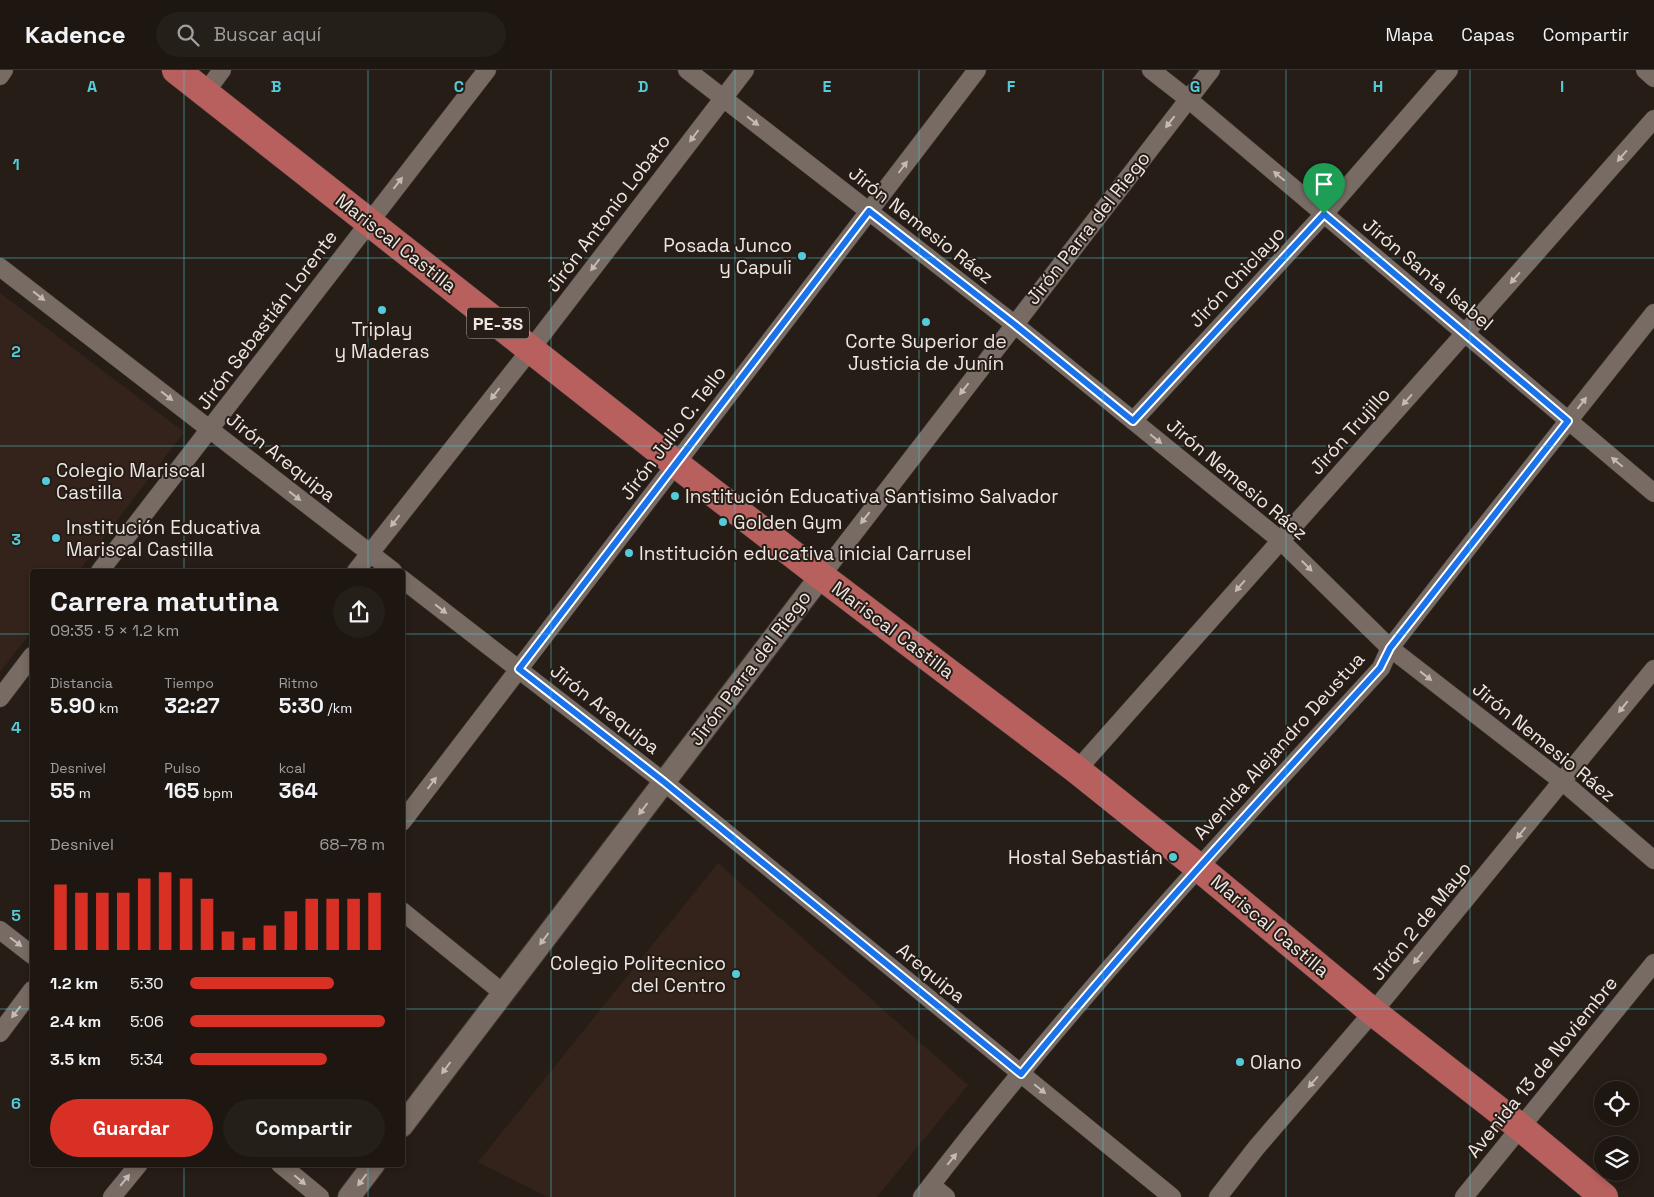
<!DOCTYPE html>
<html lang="es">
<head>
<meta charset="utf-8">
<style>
	body { margin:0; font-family:"Space Grotesk",sans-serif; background:#251f1a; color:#f1f3f6; height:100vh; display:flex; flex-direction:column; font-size:19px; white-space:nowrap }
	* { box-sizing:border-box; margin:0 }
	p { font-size:16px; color:#a09f9f }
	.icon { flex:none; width:28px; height:28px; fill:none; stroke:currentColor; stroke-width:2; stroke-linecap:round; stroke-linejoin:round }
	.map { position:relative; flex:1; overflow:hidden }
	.side { position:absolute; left:30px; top:499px; width:375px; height:598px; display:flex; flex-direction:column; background:#1d1611; border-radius:5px; box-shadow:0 2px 8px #0003,0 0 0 1px #3b3531 }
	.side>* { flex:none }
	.fabs { position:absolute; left:1594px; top:1011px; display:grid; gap:10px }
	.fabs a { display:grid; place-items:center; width:45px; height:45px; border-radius:50%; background:#1d1611; box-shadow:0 2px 8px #0003,0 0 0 1px #3b3531; font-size:25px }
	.pin { position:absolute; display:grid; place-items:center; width:42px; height:42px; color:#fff; margin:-51px -21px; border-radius:50% 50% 50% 0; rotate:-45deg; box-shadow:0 0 5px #0007 }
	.pin .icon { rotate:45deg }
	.round { display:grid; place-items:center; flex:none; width:52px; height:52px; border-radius:26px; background:#251f1a }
	.summary { display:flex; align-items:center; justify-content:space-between; height:85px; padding:0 20px }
	h1 { font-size:28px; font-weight:800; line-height:38px }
	.metrics { display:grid; grid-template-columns:repeat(3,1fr); gap:8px; height:85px; padding:5px 20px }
	.metrics div { display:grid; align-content:center }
	.metrics b { font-size:21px; font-weight:800 }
	.metrics small { font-size:14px; font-weight:400 }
	.metrics p { font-size:14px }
	.chart { height:140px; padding:10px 20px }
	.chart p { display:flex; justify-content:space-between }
	.chart svg { width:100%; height:90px; margin-top:5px; stroke:#d93025; stroke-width:6 }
	.button { display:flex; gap:10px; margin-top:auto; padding:10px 20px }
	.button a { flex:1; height:58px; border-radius:30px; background:#d93025; color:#fff; font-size:20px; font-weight:800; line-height:58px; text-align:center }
	.button a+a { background:#251f1a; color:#f1f3f6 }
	ul { padding:0 20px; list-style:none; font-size:16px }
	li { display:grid; grid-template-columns:80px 60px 1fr; align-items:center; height:38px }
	li i { height:12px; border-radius:6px; background:#d93025 }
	header { display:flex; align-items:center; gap:30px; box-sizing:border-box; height:70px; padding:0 25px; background:#1d1611; border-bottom:1px solid #3b3531 }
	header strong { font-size:24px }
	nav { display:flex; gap:28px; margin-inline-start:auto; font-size:18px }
	.search { width:350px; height:45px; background:#251f1a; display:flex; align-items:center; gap:12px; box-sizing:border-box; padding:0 18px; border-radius:28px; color:#a09f9f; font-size:19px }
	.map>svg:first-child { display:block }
	.built { fill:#33231a }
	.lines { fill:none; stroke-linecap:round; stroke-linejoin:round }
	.minor-casing { stroke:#403834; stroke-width:19 }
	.tertiary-casing { stroke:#403834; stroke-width:24 }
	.trunk-casing { stroke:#403834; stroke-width:29 }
	.minor { stroke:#776b63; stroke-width:18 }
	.tertiary { stroke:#776b63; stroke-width:22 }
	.trunk { stroke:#b8605e; stroke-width:28 }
	.oneway { fill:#c4bbb6 }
	.route-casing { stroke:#fff; stroke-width:10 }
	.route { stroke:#1a73e8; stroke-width:6 }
	.grid { fill:none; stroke:#53cbdb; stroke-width:1; stroke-opacity:0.55 }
	.poi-dot { fill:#53cbdb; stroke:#271d17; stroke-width:2 }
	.labels { text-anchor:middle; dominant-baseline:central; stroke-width:4; stroke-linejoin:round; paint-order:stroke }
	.shield { fill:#271d17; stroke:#b2aaa5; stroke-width:1 }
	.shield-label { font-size:18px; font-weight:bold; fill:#ede6e2 }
	.street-label { font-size:19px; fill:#ede6e2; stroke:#271d17 }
	.poi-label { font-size:19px; fill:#ede6e2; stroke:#271d17; text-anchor:start }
	.grid-label { font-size:16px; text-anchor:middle; font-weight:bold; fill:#53cbdb; stroke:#271d17; stroke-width:4; stroke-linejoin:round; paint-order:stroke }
</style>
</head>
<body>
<header>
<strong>Kadence</strong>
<div class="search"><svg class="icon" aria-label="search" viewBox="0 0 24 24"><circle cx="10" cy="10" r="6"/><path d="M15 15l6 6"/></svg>Buscar aquí</div>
<nav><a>Mapa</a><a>Capas</a><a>Compartir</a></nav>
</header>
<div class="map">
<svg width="1654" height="1127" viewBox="0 0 1654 1127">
	<rect width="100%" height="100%" fill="#271d17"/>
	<!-- built -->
	<path class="built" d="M 0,223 L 184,362 L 79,501 L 32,501 L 32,561 L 0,602 Z
		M 718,793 L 968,1015 L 877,1127 L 548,1127 L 478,1092 Z"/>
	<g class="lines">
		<!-- minor casing -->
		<g class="minor-casing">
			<path id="minor" d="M 687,0 L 1014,254 L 1280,470 L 1390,578 L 1563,712 L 1654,790
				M 1151,0 L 1188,29 L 1654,423
				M 1645,0 L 1654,8
				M 0,6 L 4,0
				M 205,23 L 222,0
				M 0,197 L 393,501
				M 1133,351 L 1324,144 L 1449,0
				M 100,501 C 230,335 357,166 487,0
				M 356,501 L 531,279 L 745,0
				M 821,506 L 1211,0
				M 402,509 L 664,712 L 1172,1127
				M 0,628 L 32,586
				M 1077,700 C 1269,482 1463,267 1654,49
				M 402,752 L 977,0
				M 402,841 L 503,923
				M 0,860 L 32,885
				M 0,963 L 32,920
				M 280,1094 L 320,1127
				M 931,1115 L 946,1127
				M 112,1127 L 139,1094
				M 922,1127 C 1064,941 1223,770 1381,598 L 1390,578 L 1481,461 L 1654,243
				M 1218,1127 L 1256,1078 L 1373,942 L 1654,599
				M 1464,1127 L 1654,893"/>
		</g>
		<!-- tertiary casing -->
		<g class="tertiary-casing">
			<path id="tertiary" d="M 402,1056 L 821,506
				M 349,1127 L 374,1094"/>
		</g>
		<!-- trunk casing -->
		<g class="trunk-casing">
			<path id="trunk" d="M 176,0 L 676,394 L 821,506 L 1077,700 L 1198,797 L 1373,942 L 1520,1057 L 1604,1127"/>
		</g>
		<!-- minor -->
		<use href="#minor" class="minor"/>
		<!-- tertiary -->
		<use href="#tertiary" class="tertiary"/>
		<!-- trunk -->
		<use href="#trunk" class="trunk"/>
	</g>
	<!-- one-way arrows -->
	<defs><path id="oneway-solid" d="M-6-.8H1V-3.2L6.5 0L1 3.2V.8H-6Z" transform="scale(1.25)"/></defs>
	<g class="oneway">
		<use href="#oneway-solid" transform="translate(753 51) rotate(38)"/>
		<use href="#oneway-solid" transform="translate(1170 52) rotate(128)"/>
		<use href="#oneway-solid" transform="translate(694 66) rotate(127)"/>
		<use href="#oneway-solid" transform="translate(1622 86) rotate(131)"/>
		<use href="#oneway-solid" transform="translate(903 97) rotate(-53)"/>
		<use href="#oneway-solid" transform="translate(1279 106) rotate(-140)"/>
		<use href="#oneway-solid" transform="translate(398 113) rotate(-52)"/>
		<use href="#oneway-solid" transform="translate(595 195) rotate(127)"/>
		<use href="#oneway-solid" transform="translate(1515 208) rotate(131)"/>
		<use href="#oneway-solid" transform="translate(39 226) rotate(38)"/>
		<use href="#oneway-solid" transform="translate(964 319) rotate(128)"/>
		<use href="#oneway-solid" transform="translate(495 324) rotate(128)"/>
		<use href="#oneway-solid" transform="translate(167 326) rotate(38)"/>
		<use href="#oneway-solid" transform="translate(1407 330) rotate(132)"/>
		<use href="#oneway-solid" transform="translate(1582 333) rotate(-52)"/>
		<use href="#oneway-solid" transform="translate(1156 369) rotate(39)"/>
		<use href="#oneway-solid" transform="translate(1617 392) rotate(-140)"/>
		<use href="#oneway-solid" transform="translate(295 426) rotate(38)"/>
		<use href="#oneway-solid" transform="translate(865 448) rotate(128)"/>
		<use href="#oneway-solid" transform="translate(395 451) rotate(128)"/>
		<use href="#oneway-solid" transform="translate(1307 496) rotate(45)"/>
		<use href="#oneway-solid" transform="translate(1240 516) rotate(131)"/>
		<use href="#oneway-solid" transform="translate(441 539) rotate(38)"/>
		<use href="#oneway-solid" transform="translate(1426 606) rotate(38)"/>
		<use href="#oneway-solid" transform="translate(1623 637) rotate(129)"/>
		<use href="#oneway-solid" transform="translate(432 713) rotate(-53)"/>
		<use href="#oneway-solid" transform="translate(643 739) rotate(127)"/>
		<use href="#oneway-solid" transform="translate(1521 763) rotate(129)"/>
		<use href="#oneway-solid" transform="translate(544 869) rotate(127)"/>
		<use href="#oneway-solid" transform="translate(16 872) rotate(37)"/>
		<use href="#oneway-solid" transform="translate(1418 888) rotate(129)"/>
		<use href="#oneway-solid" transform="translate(16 942) rotate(128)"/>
		<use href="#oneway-solid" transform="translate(446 998) rotate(127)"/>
		<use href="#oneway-solid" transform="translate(1313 1012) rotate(131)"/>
		<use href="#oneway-solid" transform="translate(1040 1019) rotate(39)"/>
		<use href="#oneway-solid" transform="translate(952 1089) rotate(-51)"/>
		<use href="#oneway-solid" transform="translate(125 1110) rotate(-51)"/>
		<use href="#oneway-solid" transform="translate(300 1110) rotate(40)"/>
		<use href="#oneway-solid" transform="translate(362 1110) rotate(127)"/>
	</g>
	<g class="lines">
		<!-- route casing -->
		<g class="route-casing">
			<path id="route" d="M 869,141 L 1014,254 L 1133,351 L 1324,144 L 1568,351 L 1390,578 L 1380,598 C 1259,731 1136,864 1021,1004 L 664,712 L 519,599 Z"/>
		</g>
		<!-- route -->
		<use href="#route" class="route"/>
	</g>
	<!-- grid -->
	<path class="grid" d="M 184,0 L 184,501M 368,0 L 368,501M 551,0 L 551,1127M 735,0 L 735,1127M 919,0 L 919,1127M 1103,0 L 1103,1127M 1286,0 L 1286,1127M 1470,0 L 1470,1127M 0,188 L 1654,188M 0,376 L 1654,376M 0,564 L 32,564M 402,564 L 1654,564M 0,751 L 32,751M 402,751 L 1654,751M 0,939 L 32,939M 402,939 L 1654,939M 184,1094 L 184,1127M 368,1094 L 368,1127"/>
	<!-- markers -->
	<g class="poi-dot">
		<circle cx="802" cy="186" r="5"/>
		<circle cx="382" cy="240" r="5"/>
		<circle cx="926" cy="252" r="5"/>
		<circle cx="46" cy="411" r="5"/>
		<circle cx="675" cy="426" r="5"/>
		<circle cx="723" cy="452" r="5"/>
		<circle cx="56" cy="468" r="5"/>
		<circle cx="629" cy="483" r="5"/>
		<circle cx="1173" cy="787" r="5"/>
		<circle cx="736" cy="904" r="5"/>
		<circle cx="1240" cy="992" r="5"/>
	</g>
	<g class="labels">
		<!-- shield labels -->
		<rect class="shield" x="467" y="237.5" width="62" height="31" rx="4"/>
		<g class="shield-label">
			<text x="498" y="253">PE-3S</text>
		</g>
		<!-- street labels -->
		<g class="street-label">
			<text transform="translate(608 143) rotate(-53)">Jirón Antonio Lobato</text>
			<text transform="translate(921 155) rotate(38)">Jirón Nemesio Ráez</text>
			<text transform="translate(1088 158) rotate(-52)">Jirón Parra del Riego</text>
			<text transform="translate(396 173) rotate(38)">Mariscal Castilla</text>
			<text transform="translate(1428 204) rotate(40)">Jirón Santa Isabel</text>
			<text transform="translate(1237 207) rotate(-47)">Jirón Chiclayo</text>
			<text transform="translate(267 250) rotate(-53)">Jirón Sebastián Lorente</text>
			<text transform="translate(1350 361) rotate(-48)">Jirón Trujillo</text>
			<text transform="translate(673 363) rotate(-53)">Jirón Julio C. Tello</text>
			<text transform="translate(281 387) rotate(38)">Jirón Arequipa</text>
			<text transform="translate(1237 409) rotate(40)">Jirón Nemesio Ráez</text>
			<text transform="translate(893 560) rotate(37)">Mariscal Castilla</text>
			<text transform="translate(750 598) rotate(-53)">Jirón Parra del Riego</text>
			<text transform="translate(605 639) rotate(38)">Jirón Arequipa</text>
			<text transform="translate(1544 672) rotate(39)">Jirón Nemesio Ráez</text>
			<text transform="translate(1279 676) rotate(-48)">Avenida Alejandro Deustua</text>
			<text transform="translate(1421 851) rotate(-51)">Jirón 2 de Mayo</text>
			<text transform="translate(1270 856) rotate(40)">Mariscal Castilla</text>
			<text transform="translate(931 903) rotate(39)">Arequipa</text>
			<text transform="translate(1542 997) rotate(-51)">Avenida 13 de Noviembre</text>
		</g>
		<!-- poi labels -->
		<g class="poi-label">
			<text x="792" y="175" text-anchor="end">Posada Junco<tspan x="792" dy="22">y Capuli</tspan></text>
			<text x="382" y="259" text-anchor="middle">Triplay<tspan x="382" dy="22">y Maderas</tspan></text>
			<text x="926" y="271" text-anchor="middle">Corte Superior de<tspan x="926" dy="22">Justicia de Junín</tspan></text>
			<text x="56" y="400">Colegio Mariscal<tspan x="56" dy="22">Castilla</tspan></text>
			<text x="685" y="426">Institución Educativa Santisimo Salvador</text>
			<text x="733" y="452">Golden Gym</text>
			<text x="66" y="457">Institución Educativa<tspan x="66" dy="22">Mariscal Castilla</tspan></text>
			<text x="639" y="483">Institución educativa inicial Carrusel</text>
			<text x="1163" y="787" text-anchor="end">Hostal Sebastián</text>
			<text x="726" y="893" text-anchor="end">Colegio Politecnico<tspan x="726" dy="22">del Centro</tspan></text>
			<text x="1250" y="992">Olano</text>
		</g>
	</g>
	<g class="grid-label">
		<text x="92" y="22">A</text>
		<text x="276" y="22">B</text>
		<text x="459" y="22">C</text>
		<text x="643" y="22">D</text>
		<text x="827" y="22">E</text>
		<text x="1011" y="22">F</text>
		<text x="1195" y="22">G</text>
		<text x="1378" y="22">H</text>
		<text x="1562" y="22">I</text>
		<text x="16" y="100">1</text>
		<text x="16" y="287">2</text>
		<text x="16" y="475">3</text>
		<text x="16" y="663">4</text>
		<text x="16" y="851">5</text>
		<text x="16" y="1039">6</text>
	</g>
</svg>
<div class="fabs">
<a><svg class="icon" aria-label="locate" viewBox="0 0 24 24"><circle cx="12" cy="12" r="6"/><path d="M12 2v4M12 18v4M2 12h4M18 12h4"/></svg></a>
<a><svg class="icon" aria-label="layers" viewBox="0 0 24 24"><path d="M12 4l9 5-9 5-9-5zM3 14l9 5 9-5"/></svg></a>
</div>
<div class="pin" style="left:1324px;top:144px;background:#1e9e55"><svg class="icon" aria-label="arrive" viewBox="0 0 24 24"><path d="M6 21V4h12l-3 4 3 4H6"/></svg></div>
<section class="side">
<div class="summary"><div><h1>Carrera matutina</h1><p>09:35 · 5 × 1.2 km</p></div><a class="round"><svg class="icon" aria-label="share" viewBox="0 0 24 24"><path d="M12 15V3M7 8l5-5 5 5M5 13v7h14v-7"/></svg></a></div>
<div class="metrics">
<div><p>Distancia</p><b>5.90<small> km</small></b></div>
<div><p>Tiempo</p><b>32:27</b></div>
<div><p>Ritmo</p><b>5:30<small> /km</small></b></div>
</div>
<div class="metrics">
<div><p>Desnivel</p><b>55<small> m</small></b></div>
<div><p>Pulso</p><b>165<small> bpm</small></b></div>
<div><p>kcal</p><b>364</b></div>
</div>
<div class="chart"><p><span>Desnivel</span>68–78 m</p>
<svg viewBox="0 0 160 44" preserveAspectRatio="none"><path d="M5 44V12M15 44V16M25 44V16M35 44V16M45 44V9M55 44V6M65 44V9M75 44V19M85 44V35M95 44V38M105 44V32M115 44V25M125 44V19M135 44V19M145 44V19M155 44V16"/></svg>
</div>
<ul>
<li><b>1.2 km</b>5:30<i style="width:74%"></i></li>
<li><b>2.4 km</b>5:06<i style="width:100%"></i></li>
<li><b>3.5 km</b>5:34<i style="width:70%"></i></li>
</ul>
<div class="button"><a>Guardar</a><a>Compartir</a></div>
</section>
</div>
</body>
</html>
